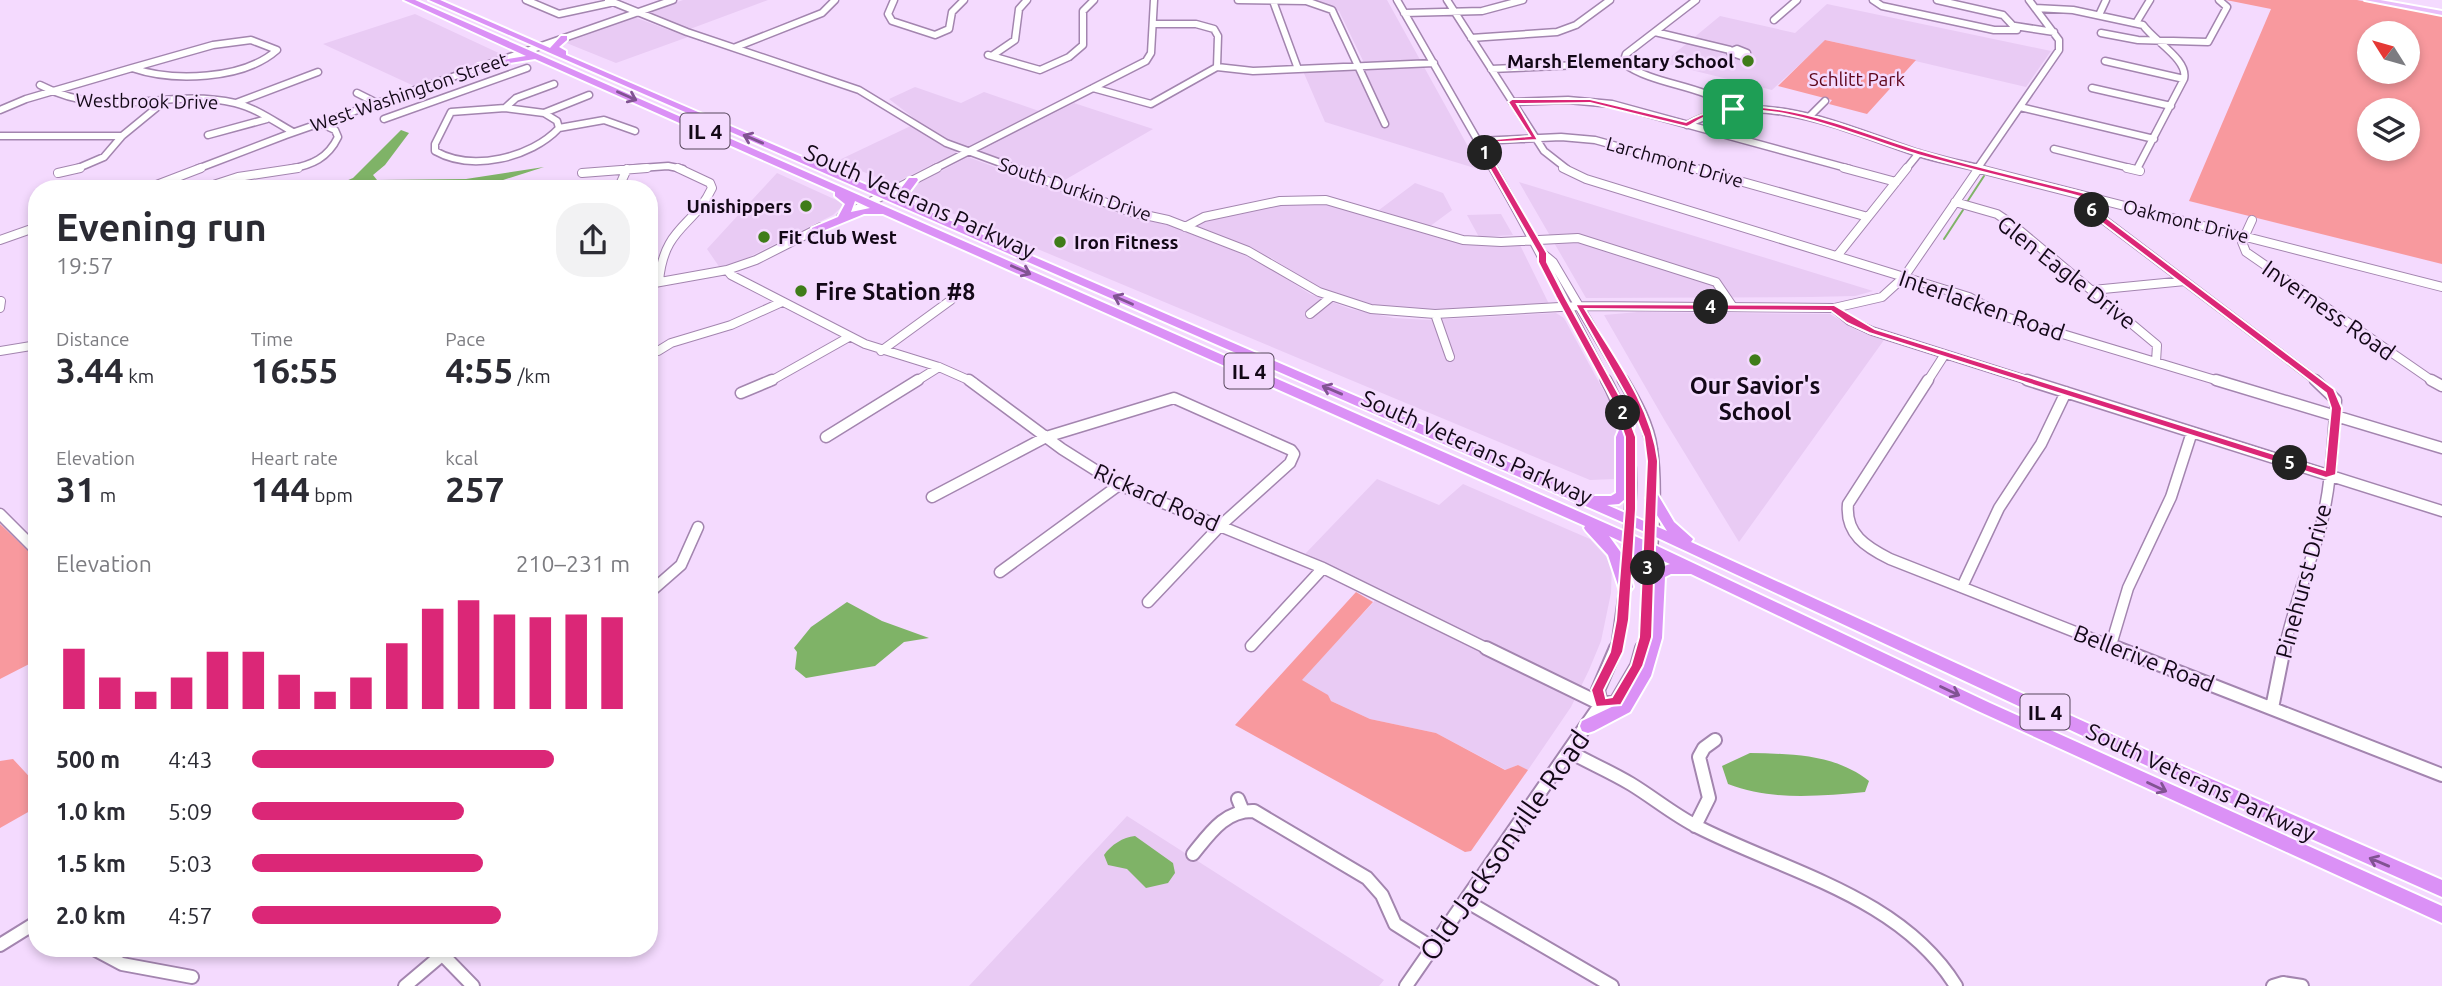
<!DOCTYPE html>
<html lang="en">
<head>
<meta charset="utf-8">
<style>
	body { margin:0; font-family:Ubuntu,sans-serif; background:#f2f2f3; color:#2b2b33; height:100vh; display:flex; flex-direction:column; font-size:26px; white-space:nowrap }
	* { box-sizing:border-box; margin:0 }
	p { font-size:23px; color:#7c7c81 }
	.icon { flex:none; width:38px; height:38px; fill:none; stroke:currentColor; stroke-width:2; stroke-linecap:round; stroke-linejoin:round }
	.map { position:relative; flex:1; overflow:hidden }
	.panel { position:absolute; left:28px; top:180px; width:630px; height:777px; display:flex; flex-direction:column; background:#fff; border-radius:28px; box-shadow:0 4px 10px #0003 }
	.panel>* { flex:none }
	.needle { width:46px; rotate:307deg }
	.tools { position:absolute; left:2357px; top:21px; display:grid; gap:14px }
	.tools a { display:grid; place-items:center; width:63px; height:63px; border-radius:50%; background:#fff; box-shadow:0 4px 10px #0003; font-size:35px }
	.pin { position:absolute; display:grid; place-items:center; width:60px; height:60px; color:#fff; margin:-30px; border-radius:14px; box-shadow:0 4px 10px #0006 }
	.km { position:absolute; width:35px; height:35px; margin:-18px; border-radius:50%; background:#222; color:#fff; font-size:19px; line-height:35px; text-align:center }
	.round { display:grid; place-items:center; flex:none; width:74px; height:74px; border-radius:28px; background:#f2f2f3 }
	.head { display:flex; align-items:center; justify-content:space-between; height:119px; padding:0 28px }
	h1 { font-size:38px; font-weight:700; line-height:52px }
	.metrics { display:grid; grid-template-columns:repeat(3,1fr); gap:10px; height:119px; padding:7px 28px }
	.metrics div { display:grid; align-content:center }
	.metrics b { font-size:35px; font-weight:700 }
	.metrics small { font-size:19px; font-weight:400 }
	.metrics p { font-size:19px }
	.chart { height:196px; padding:14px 28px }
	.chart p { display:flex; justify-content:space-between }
	.chart svg { width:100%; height:126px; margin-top:7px; stroke:#db2777; stroke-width:6 }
	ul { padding:0 28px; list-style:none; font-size:23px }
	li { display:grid; grid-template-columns:112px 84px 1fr; align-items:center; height:52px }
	li i { height:18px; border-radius:9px; background:#db2777 }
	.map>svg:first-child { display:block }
	.built { fill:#e9cbf4 }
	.green { fill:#f8999e; fill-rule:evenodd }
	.water { fill:#7fb367 }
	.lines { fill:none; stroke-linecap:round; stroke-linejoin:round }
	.stream { stroke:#7fb367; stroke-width:2 }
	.minor-far3-casing { stroke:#a385af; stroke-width:9 }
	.minor-far2-casing { stroke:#a385af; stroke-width:10 }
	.minor-far1-casing { stroke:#a385af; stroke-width:13 }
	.minor-casing { stroke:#a385af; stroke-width:16 }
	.major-casing { stroke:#fff; stroke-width:4 }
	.highway-casing { stroke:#fff; stroke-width:4 }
	.minor-far3 { stroke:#fff; stroke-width:6 }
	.minor-far2 { stroke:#fff; stroke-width:8 }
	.minor-far1 { stroke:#fff; stroke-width:10 }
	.minor { stroke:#fff; stroke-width:12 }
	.major { fill:#e9bdfa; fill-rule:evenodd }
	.highway { fill:#db91f6; fill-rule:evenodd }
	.oneway { stroke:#815392 }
	.route { fill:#db2777; stroke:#fff; stroke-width:2; fill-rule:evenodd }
	.poi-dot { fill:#3f7c19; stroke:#f4dafe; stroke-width:2.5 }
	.labels { text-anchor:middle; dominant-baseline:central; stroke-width:5; stroke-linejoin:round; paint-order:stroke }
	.far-poi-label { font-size:19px; font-weight:bold; fill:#130817; stroke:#f4dafe; text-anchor:end }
	.far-park-label { font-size:19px; fill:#5d0419; stroke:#f4dafe }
	.far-street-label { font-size:19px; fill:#130817; stroke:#f4dafe }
	.shield { fill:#f4dafe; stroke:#56475c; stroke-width:2 }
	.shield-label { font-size:21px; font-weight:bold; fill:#130817 }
	.street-label { font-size:23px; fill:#130817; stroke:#f4dafe }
	.poi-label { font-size:23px; font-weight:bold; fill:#130817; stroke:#f4dafe; text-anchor:start }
	.near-street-label { font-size:28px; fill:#130817; stroke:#f4dafe }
</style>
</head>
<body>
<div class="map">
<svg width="2442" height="986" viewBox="0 0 2442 986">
	<rect width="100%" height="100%" fill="#f4dafe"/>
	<!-- built -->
	<path class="built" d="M 683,0 L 768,0 L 690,29 L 646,13 Z
		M 1313,0 L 1387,0 L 1481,170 L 1325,122 L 1303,71 L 1366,67 L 1339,11 Z
		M 1827,4 L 2051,51 L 2026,87 L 1826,40 L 1772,90 L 1663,63 L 1720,16 L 1795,33 Z
		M 415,14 L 503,55 L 414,86 L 323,44 Z
		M 634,17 L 688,37 L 616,63 L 564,42 Z
		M 915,87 L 961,103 L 984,92 L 1039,111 L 893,184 L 837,161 L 919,122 L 889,99 Z
		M 1074,103 L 1153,129 L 1063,181 L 980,151 Z
		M 968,157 L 1123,215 L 1168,225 L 1235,251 L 1265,265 L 1310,294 L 1351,309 L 1394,318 L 1429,320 L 1556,313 L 1564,318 L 1613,408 L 1617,439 L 1616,479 L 1590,480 L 906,194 L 919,183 Z
		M 777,173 L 845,204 L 833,215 L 745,259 L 720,268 L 707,249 Z
		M 1519,182 L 1873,291 L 1855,296 L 1811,297 L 1586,298 Z
		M 1415,183 L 1443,193 L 1452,210 L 1429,227 L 1379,210 Z
		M 1323,202 L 1436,237 L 1463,243 L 1520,245 L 1549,304 L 1442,311 L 1371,306 L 1318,288 L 1270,257 L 1195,227 L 1201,221 L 1283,203 Z
		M 1501,214 L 1513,235 L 1479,237 L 1467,215 Z
		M 1638,312 L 1830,314 L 1858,331 L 1884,340 L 1739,542 L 1665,421 L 1604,315 Z
		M 1377,479 L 1439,505 L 1463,484 L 1590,539 L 1612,563 L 1611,593 L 1601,641 L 1589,670 L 1571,707 L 1528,770 L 1518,765 L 1506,770 L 1436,733 L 1370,719 L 1331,701 L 1301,680 L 1383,592 L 1305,554 Z
		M 1127,816 L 1384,980 L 1379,986 L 969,986 Z"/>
	<!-- green -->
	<path class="green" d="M 2226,0 L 2357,0 L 2442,16 L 2442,264 L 2189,201 L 2271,9 ZM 2370,33 L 2408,33 L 2408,72 L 2370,72 ZM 2370,110 L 2408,110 L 2408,149 L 2370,149 Z
		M 1825,40 L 1916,60 L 1867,114 L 1829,104 L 1832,100 L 1778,86 Z
		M 0,524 L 37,559 L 37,660 L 0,679 Z
		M 1356,592 L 1373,602 L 1302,680 L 1328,695 L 1331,701 L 1370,719 L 1436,733 L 1505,770 L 1518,765 L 1528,770 L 1471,851 L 1465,852 L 1235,725 Z
		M 13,759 L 37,785 L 37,807 L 0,828 L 0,761 Z"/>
	<!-- water -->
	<path class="water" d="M 401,130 L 409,133 L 385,165 L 373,175 L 377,180 L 466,179 L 544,167 L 500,181 L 495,189 L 327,189 L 353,178 Z
		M 847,602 L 882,621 L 929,638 L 904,642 L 875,666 L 806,678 L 795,669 L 797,652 L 794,648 L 811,627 Z
		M 1750,753 C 1792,754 1835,754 1869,781 L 1865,792 C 1820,796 1771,801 1728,784 L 1722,766 Z
		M 1135,836 L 1173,863 L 1175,873 L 1168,883 L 1146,888 L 1127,869 L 1108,865 L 1104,855 C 1111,845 1123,837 1135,836 Z"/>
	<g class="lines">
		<!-- stream -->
		<path class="stream" d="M 1967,202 L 1984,176
			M 1944,239 L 1963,210"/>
		<!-- minor-far3 casing -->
		<g class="minor-far3-casing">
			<path id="minor-far3" d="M 526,0 L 559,14 L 610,3
				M 608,0 L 687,32 L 859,90 L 946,143 L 1017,169
				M 894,0 L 888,14 L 892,21 L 935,35 L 949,29 L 952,12 L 964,0
				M 1238,0 L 1306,1 L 1332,10 L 1385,124
				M 1397,0 L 1494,169
				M 1447,0 L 1544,151 L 1567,169
				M 1873,0 L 1882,6 L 1994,30 L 2017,30 L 2003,15 L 1937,0
				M 1273,1 L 1298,69
				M 2035,8 L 2073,10 L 2143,25 C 2154,41 2189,60 2184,79 L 2137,169
				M 1404,13 L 1482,11 L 1523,0
				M 2099,15 L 2106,0
				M 1774,20 L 1797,0
				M 2136,23 L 2150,0
				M 2015,26 L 2054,32
				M 1655,32 L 1730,50
				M 2101,33 L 2138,40 L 2208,42 L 2227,7 L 2219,0
				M 1471,38 L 1557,32 L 1576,25 L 1610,0
				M 251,40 L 277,50 C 243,80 173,82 132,68 L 213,45 Z
				M 736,47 L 822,13 L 835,0
				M 1737,49 L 1747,53 L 1741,56 L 1730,52 Z
				M 988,55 L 1040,70 L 1069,57 L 1083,45 L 1083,11 L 1094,0
				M 993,55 L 1015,40 L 1019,9 L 1027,0
				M 2105,61 L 2184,79
				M 1623,63 C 1657,87 1700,83 1733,109
				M 1623,63 L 1626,54 L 1696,0
				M 1217,67 L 1253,71 L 1434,63
				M 1491,69 L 1623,63
				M 40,85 C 111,122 165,87 235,103 C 256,108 275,122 293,132
				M 1093,88 L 1151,104 L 1217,67 L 1218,36 L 1214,29 L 1196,24 L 1153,24
				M 2092,88 L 2171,106
				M 357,93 L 377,103
				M 1512,102 L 1568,100 L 1612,104 L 1850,169
				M 236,103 L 318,72
				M 2020,107 L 2154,139
				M 505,108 L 544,113 L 557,121 L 559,128 C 531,158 472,172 435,151 L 435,144 L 451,112 Z
				M 505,108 L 516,98 L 554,84
				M 0,110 L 26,99 L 132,68
				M 544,113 L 589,95
				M 1809,117 L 1825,101
				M 384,119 L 527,68
				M 1687,125 C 1758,86 1845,129 1915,152 C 1937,159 1961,164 1983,169
				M 559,128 L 604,120 L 635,131
				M 208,135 L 267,119
				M 0,136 L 122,136
				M 1478,141 L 1561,137 L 1595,140 L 1699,169
				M 2054,149 L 2134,169
				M 76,169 L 104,157 L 122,136 L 161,104
				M 197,169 L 286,135 L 673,0
				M 290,169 C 312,165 328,158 338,137 L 335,130 L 320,123
				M 626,169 L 668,166 L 683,169
				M 934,169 L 1146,61 L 1151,53 L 1154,0
				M 1906,169 L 1919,153
				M 1977,169 L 2059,50 L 2059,40 L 2029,0"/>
		</g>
		<!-- minor-far2 casing -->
		<g class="minor-far2-casing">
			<path id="minor-far2" d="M 1012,168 L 1131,212 L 1168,220 L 1248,251 L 1319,292 L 1371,309 L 1435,314 L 1578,306 L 1834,308 L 1882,297 L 1904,277 L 1979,168
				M 1493,168 C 1534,238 1569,310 1607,382
				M 1563,168 L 1586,179 L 1969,297 L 2006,317 L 2222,382
				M 1693,168 L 1868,217
				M 1844,168 L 1896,182
				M 1976,168 L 2442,287
				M 2127,168 L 2140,171
				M 58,173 L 80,168
				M 582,173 L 647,168
				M 146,189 L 201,168
				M 201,189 L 238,177 L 298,168
				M 618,189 L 627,169
				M 2094,198 L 2090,208 L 2096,214 L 2318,382
				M 1955,202 L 1997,214 L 2012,224 L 2157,345 L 2156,362
				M 841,217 L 937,168
				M 2252,220 L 2242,242 L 2246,252 L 2434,382
				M 1185,227 L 1204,217 L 1280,201 L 1326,200 L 1463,240 L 1501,242 L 1578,238 L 1716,282 L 1733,307
				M 0,240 L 37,227
				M 1542,253 L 1553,262 L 1624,382
				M 1837,256 L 1907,168
				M 727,270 L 731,275 L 865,344 L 939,367 L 973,382
				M 659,281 C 664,226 694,227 712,188 L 710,183 L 678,168
				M 649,284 L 727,270 L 756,260 L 821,227
				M 2093,290 L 2185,281
				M 0,308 L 1,301
				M 1834,308 L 1850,321 L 1872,331 L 2033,382
				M 1310,314 L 1331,297
				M 1435,314 L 1450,357
				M 0,351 L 37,345
				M 658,351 L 671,343 L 731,325 L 782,302
				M 881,351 L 951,300
				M 769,382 L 849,337
				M 915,382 L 939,367
				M 1927,382 L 1945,354"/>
		</g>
		<!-- minor-far1 casing -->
		<g class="minor-far1-casing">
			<path id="minor-far1" d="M 969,380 L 1062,449 L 1119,485 L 1323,568 L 1490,650
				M 1606,380 C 1641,444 1630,493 1627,562
				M 1623,380 C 1635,400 1649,425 1652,449 C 1660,502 1648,582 1645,637 L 1642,650
				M 1928,380 L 1848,504 C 1845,534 1866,547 1890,559 L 2121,650
				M 2027,380 L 2442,511
				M 2216,380 L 2442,448
				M 2431,380 L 2442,386
				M 741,393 L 772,380
				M 826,437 L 918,380
				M 932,497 L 1046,437 L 1174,398 L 1291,450 L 1294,454 L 1290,463 L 1220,526 L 1148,602
				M 0,514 L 37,551
				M 1000,572 L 1119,485
				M 1962,587 L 1999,508 L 2041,444 L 2066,392
				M 649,593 L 681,565 L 698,527
				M 2111,645 L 2128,588 L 2171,497 L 2192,432
				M 1251,646 L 1323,568
				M 1616,650 L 1626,580
				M 2284,650 C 2293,608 2308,570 2320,530 C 2331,488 2333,443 2336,400 L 2315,380"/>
		</g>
		<!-- minor casing -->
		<g class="minor-casing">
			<path id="minor" d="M 1486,648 L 1601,704
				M 2117,648 L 2442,775
				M 1601,704 L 1616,702 L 1637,666 L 1642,648
				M 2272,708 L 2284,648
				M 1570,752 C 1590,763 1611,772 1631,784 C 1654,798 1674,815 1698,827 C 1787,872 1901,897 1956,986
				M 1238,799 L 1242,809
				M 1695,826 L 1709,798 L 1699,757 L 1704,748 L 1715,740
				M 1193,854 C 1210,833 1225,810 1254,811 L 1367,878 L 1382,895 L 1395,924 L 1433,948
				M 1466,901 L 1612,986
				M 0,945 L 37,922
				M 92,948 L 122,964 L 192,977
				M 436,948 L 473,986
				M 405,986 L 450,948
				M 1406,986 L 1601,704 L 1598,690 L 1616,648
				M 2273,986 L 2283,983 L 2302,986"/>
		</g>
		<!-- major casing -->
		<g class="major-casing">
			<path id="major" d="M 2365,0 L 2380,0 L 2442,11 L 2442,15 Z"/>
		</g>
		<!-- highway casing -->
		<g class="highway-casing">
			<path id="highway" d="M 404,0 L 415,0 L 1655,545 L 1990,703 L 2442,906 L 2442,923 L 1978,711 L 1691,574 L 1671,574 L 1665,577 L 1662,638 L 1651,676 L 1630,712 L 1594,731 L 1588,733 L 1582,731 L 1580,726 L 1582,721 L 1618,704 L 1635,675 L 1646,638 L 1651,574 L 1653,570 L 1670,564 L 1645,553 L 1627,563 L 1633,587 L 1630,591 L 1620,591 L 1608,555 L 1586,531 L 1584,528 L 1585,526 L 883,214 L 864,214 L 820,232 L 812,232 L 812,228 L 838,217 L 845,204 L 835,196 L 835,192 L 535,59 L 478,68 L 478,64 L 526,56 ZM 855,201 L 870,208 L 851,212 ZM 1609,536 L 1633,547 L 1622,554 Z
				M 429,0 L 440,0 L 550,48 L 561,36 L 567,36 L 567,40 L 559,47 L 566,51 L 566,55 L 899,199 L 896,195 L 909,178 L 917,178 L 918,180 L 907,195 L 915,201 L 914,205 L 1587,496 L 1611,496 L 1616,493 L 1616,437 L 1622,423 L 1632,423 L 1634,426 L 1630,437 L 1630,495 L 1619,504 L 1607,505 L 1667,531 L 1646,498 L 1653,493 L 1658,495 L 1674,522 L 1693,539 L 1691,542 L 2168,760 L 2442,880 L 2442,897 L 2156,770 L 1645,532 Z"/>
		</g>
		<!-- minor-far3 -->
		<use href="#minor-far3" class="minor-far3"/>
		<!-- minor-far2 -->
		<use href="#minor-far2" class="minor-far2"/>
		<!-- minor-far1 -->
		<use href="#minor-far1" class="minor-far1"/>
		<!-- minor -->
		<use href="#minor" class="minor"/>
		<!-- major -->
		<use href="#major" class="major"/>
		<!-- highway -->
		<use href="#highway" class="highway"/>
	</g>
	<!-- one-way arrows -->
	<defs><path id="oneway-shaft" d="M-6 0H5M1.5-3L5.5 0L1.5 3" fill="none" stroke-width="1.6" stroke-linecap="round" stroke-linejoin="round" transform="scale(1.75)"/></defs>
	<g class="oneway">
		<use href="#oneway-shaft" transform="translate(627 96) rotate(24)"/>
		<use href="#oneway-shaft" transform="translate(753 139) rotate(-157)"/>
		<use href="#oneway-shaft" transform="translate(1021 270) rotate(24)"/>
		<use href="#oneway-shaft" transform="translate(1123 300) rotate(-156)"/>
		<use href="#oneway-shaft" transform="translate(1332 390) rotate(-157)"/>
		<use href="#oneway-shaft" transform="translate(1950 691) rotate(25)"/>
		<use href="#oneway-shaft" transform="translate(2157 787) rotate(25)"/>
		<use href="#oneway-shaft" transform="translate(2379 862) rotate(-157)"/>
	</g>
	<!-- route -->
	<path class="route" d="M 1512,99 L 1590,99 L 1686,122 C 1754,82 1853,131 1922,151 C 1979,168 2039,181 2097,196 L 2095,207 L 2099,212 L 2334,389 L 2342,408 L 2336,475 L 2326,478 L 1869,333 L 1847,323 L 1831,311 L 1585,309 C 1614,357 1651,404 1658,461 L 1652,637 L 1643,666 L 1621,705 L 1596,707 L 1591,690 L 1610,652 L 1616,620 L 1625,509 L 1625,437 L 1613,402 L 1556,297 L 1538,262 L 1538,253 L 1474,141 L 1530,136 L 1508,102 ZM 1590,103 L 1687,127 C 1694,124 1699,119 1706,117 C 1769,93 1858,138 1918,155 C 1975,171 2032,184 2089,199 L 2086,208 L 2093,216 L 2326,393 L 2331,408 L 2325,470 L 1875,329 L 1834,305 L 1575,304 L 1630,402 L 1644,437 L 1647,461 L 1639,637 L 1631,665 L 1612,697 L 1606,698 L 1604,690 L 1623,652 L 1629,620 L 1636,509 L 1636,437 L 1623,402 L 1565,297 L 1547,262 L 1547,253 L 1483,143 L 1538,140 L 1517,104 Z"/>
	<!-- markers -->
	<g class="poi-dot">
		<circle cx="1748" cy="61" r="7"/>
		<circle cx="806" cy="206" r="7"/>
		<circle cx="764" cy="237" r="7"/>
		<circle cx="1060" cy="242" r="7"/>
		<circle cx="801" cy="291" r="7"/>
		<circle cx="1755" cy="360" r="7"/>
	</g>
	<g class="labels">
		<!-- far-poi labels -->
		<g class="far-poi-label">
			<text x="1734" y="61">Marsh Elementary School</text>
			<text x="792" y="206">Unishippers</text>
			<text x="778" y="237" text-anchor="start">Fit Club West</text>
			<text x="1074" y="242" text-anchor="start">Iron Fitness</text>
		</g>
		<!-- far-park labels -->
		<g class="far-park-label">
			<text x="1857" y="79">Schlitt Park</text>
		</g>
		<!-- far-street labels -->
		<g class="far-street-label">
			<text transform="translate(409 92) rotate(-19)">West Washington Street</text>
			<text transform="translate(147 101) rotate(1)">Westbrook Drive</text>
			<text transform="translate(1675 162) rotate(16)">Larchmont Drive</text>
			<text transform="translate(1075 189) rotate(19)">South Durkin Drive</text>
			<text transform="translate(2186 221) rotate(14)">Oakmont Drive</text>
		</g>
		<!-- shield labels -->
		<g class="shield">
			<rect x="680.5" y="113.5" width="49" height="35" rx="5"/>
			<rect x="1224.5" y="353.5" width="49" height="35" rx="5"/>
			<rect x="2020.5" y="694.5" width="49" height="35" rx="5"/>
		</g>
		<g class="shield-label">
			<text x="705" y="131">IL 4</text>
			<text x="1249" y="371">IL 4</text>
			<text x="2045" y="712">IL 4</text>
		</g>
		<!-- street labels -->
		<g class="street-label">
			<text transform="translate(920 201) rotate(24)">South Veterans Parkway</text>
			<text transform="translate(2067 272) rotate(38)">Glen Eagle Drive</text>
			<text transform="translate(1982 305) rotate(19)">Interlacken Road</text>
			<text transform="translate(2329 310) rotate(35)">Inverness Road</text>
			<text transform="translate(1477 447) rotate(24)">South Veterans Parkway</text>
			<text transform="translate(1157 497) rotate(24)">Rickard Road</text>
			<text transform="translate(2303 581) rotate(-75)">Pinehurst Drive</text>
			<text transform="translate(2144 658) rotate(21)">Bellerive Road</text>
			<text transform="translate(2201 782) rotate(25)">South Veterans Parkway</text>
		</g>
		<!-- poi labels -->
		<g class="poi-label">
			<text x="815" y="291">Fire Station #8</text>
			<text x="1755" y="385" text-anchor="middle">Our Savior's<tspan x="1755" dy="26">School</tspan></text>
		</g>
		<!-- near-street labels -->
		<g class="near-street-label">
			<text transform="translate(1504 845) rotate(-55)">Old Jacksonville Road</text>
		</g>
	</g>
</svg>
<div class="tools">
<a><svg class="needle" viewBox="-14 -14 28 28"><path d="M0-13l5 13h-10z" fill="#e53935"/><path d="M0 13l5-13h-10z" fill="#7c7c81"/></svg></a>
<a><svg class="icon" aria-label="layers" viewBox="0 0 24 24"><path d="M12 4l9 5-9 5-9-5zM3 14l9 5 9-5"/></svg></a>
</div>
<div class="pin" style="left:1733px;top:109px;background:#1e9e55"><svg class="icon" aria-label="arrive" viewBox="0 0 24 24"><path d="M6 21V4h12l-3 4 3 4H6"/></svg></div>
<b class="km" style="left:1485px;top:153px">1</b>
<b class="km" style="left:1623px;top:413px">2</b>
<b class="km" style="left:1648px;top:568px">3</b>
<b class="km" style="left:1711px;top:307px">4</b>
<b class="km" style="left:2290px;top:463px">5</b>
<b class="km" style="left:2092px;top:210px">6</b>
<section class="panel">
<div class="head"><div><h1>Evening run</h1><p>19:57</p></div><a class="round"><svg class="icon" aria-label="share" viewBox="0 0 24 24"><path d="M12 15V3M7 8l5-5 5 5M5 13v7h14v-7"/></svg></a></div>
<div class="metrics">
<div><p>Distance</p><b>3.44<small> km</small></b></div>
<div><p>Time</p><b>16:55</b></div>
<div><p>Pace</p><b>4:55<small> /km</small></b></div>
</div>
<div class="metrics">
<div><p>Elevation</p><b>31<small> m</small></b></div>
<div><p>Heart rate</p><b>144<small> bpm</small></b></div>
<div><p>kcal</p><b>257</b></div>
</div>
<div class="chart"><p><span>Elevation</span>210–231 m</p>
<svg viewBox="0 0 160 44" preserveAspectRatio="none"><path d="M5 44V23M15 44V33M25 44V38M35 44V33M45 44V24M55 44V24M65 44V32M75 44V38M85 44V33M95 44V21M105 44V9M115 44V6M125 44V11M135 44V12M145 44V11M155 44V12"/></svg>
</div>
<ul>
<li><b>500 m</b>4:43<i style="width:80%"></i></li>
<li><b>1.0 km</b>5:09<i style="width:56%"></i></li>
<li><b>1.5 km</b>5:03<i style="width:61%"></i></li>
<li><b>2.0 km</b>4:57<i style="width:66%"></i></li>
</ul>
</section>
</div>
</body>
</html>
